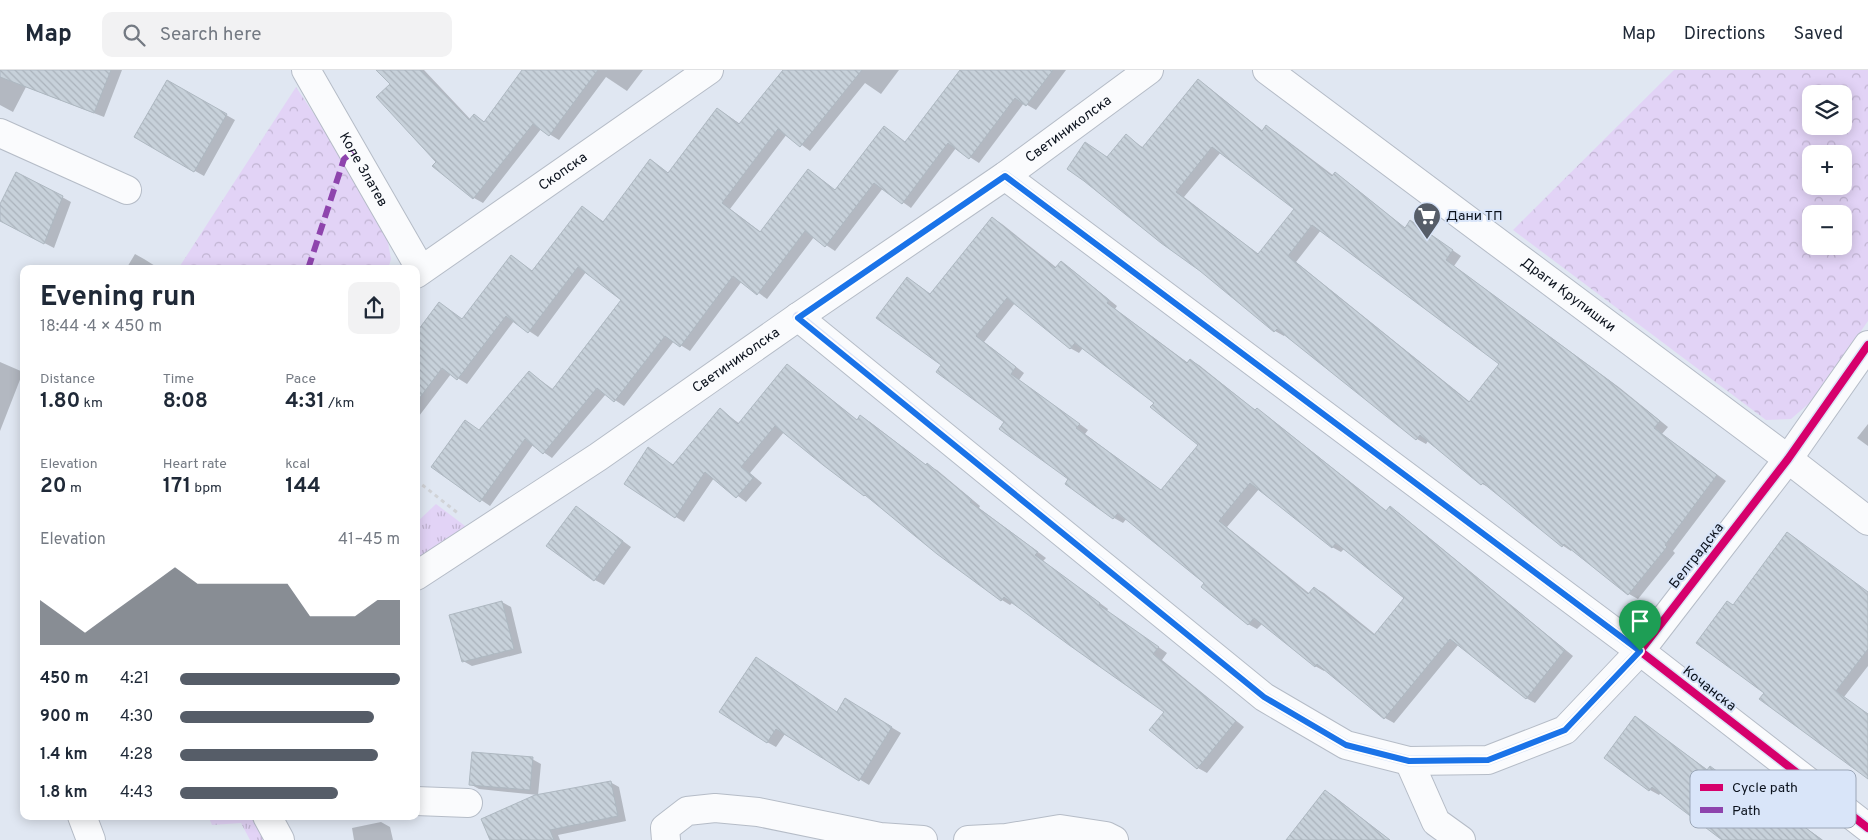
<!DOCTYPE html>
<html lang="en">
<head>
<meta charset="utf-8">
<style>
	body { margin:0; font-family:Overpass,sans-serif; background:#f2f2f3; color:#1f2937; height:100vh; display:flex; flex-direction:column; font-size:19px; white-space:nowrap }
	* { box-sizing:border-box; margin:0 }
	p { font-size:16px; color:#747a83 }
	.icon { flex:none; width:28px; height:28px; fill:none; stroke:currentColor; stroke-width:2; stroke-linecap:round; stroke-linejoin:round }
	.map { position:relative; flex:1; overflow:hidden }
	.side { position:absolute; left:20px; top:195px; width:400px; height:555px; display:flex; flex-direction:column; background:#fff; border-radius:10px; box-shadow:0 2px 12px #0003 }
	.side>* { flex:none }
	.tools { position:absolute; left:1802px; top:15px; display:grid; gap:10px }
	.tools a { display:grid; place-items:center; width:50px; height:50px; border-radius:10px; background:#fff; box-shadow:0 2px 12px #0003; font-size:25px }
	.pin { position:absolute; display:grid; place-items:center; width:42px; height:42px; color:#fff; margin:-51px -21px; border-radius:50% 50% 50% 0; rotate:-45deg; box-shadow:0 0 5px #0007 }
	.pin .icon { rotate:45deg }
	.round { display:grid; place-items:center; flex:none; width:52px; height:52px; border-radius:10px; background:#f2f2f3 }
	.head { display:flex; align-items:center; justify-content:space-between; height:85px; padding:0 20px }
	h1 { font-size:28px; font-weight:700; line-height:38px }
	.stats { display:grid; grid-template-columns:repeat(3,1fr); gap:8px; height:85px; padding:5px 20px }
	.stats div { display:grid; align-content:center }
	.stats b { font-size:21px; font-weight:700 }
	.stats small { font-size:14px; font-weight:400 }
	.stats p { font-size:14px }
	.chart { height:140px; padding:10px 20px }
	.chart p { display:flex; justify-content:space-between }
	.chart svg { width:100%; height:90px; margin-top:5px; fill:#565d68; opacity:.7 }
	ul { padding:0 20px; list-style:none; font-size:16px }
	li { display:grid; grid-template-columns:80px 60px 1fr; align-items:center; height:38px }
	li i { height:12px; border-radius:6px; background:#565d68 }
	header { display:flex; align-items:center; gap:30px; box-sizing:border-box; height:70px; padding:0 25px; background:#fff; border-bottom:1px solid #e0e1e3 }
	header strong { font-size:24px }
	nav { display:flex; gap:28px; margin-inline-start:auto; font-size:18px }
	.search { width:350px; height:45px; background:#f2f2f3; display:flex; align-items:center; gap:12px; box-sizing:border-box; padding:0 18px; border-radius:10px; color:#747a83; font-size:19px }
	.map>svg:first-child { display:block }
	.grass { fill:url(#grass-tufts) }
	.park { fill:url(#park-crowns); fill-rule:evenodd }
	.shadow { fill:#0003; fill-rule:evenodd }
	.building { fill:url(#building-back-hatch); stroke:#aeb8c1; fill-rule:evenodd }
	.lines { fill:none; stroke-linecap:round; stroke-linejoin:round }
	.minor-casing { stroke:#b5bcc7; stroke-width:30 }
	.path { stroke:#d1d3d7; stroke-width:3; stroke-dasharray:4 4; stroke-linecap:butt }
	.minor { stroke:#fafbfd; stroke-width:28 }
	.quiet { stroke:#8e44ad; stroke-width:6; stroke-dasharray:12 6; stroke-linecap:butt }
	.cycleway-casing { stroke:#d9e5f9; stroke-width:11 }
	.cycleway { stroke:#d6006c; stroke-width:8 }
	.route-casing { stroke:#fff; stroke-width:10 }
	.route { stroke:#1a73e8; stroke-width:6 }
	.labels { text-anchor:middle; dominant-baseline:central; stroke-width:4; stroke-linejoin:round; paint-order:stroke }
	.street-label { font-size:14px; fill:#0b121d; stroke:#d9e5f9 }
	.poi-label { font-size:14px; fill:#0b121d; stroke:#d9e5f9; text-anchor:start }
	.key { fill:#d9e5f9; stroke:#9ba6b7; stroke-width:1 }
	.key-label { font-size:14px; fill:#0b121d }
</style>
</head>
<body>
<header>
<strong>Map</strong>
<div class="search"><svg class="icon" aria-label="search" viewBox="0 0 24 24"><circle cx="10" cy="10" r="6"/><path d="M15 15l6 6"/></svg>Search here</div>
<nav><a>Map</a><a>Directions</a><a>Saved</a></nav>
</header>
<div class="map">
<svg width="1868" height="770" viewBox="0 0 1868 770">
	<defs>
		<pattern id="grass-tufts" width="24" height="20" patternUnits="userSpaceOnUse" patternTransform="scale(1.25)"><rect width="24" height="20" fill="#e2d3f6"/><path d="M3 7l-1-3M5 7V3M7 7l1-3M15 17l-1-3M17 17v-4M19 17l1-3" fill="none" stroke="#c1b4d2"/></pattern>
		<pattern id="park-crowns" width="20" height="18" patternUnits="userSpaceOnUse" patternTransform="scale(1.25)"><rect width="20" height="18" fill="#e2d3f6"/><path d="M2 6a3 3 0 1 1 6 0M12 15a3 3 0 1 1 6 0" fill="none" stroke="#c1b4d2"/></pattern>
		<pattern id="building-back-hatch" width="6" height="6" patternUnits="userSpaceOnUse" patternTransform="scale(1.25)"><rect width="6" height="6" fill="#c7d1da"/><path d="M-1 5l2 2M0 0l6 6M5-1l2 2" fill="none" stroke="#aab2bb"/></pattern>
	</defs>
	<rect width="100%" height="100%" fill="#e0e7f2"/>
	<!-- grass -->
	<path class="grass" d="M 436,434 L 469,459 L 416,496 L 416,453 Z
		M 208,746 L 259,746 L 273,770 L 250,770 L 241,753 L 212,755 Z"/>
	<!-- park -->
	<path class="park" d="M 1674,0 L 1868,0 L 1868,251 L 1813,330 L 1791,349 L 1766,350 L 1513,160 ZM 1811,24 L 1844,24 L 1844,56 L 1811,56 ZM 1811,84 L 1844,84 L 1844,116 L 1811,116 ZM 1811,144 L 1844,144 L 1844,176 L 1811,176 Z
		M 296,17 L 344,89 L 387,167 L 391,189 L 388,199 L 178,199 Z"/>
	<!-- shadow -->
	<path class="shadow" d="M 0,0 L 122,0 L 104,47 L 26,17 L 13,42 L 0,35 Z
		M 377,0 L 424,0 L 471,50 L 474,46 L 485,52 L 524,0 L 643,0 L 627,21 L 606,7 L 559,70 L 541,59 L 483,133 L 474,128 L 437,92 L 392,14 Z
		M 784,0 L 899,0 L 881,24 L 865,13 L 810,81 L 787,64 L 730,139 L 761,162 L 817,106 L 836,121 L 884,58 L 906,73 L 961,0 L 1066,0 L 1036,40 L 1024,33 L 979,93 L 956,78 L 911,138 L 883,118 L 835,181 L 814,167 L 767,229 L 742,211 L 690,281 L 674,271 L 624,336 L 606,324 L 552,388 L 533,375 L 490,436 L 433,397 L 465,351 L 480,361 L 529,302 L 554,320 L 623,230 L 586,202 L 538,267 L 514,251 L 467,314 L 451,304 L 416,350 L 416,265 L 440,234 L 463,250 L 520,192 L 533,202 L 582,137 L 604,152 L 659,96 L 669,104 L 718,39 L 740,54 Z
		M 167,11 L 235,50 L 204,106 L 135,67 Z
		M 1198,11 L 1207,16 L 1263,61 L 1267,57 L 1276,62 L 1334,106 L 1335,104 L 1344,109 L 1406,159 L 1419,157 L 1461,186 L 1454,196 L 1620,318 L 1668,357 L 1662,364 L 1726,411 L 1673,481 L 1675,483 L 1638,529 L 1629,524 L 1572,479 L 1571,481 L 1562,475 L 1491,418 L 1482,414 L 1428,371 L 1426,374 L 1417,369 L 1285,264 L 1284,266 L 1275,261 L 1108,88 L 1126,66 L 1144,78 ZM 1221,82 L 1296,139 L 1259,185 L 1184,127 ZM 1321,160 L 1501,294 L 1470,332 L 1296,192 Z
		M 62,127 L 71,132 L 54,178 L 0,150 L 0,136 Z
		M 993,148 L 1002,154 L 1057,198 L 1061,193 L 1070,198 L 1117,236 L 1115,239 L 1188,293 L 1190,290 L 1199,295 L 1256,341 L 1266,345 L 1387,441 L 1390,438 L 1399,443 L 1573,586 L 1535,633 L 1526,628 L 1459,574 L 1394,653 L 1385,648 L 1325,600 L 1324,601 L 1315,596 L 1262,554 L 1257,559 L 1248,554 L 1206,513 L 1127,448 L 1123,453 L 1114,448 L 1067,413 L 1070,409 L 942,295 L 917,214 L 931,225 ZM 1015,233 L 1070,278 L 1079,283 L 1083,278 L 1156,332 L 1200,375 L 1162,421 L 1085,364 L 1088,360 L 1019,310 L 1024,303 L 984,272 ZM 1259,419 L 1332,477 L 1341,482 L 1345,478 L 1406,528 L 1376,565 L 1324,523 L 1315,518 L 1310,524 L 1227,457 Z
		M 135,184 L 144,189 L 160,199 L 126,199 Z
		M 0,292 L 23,302 L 0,361 Z
		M 787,296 L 796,301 L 858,351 L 861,347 L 870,352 L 927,396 L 937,400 L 980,436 L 979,438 L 1046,488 L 1043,491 L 1108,539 L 1107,541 L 1167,583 L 1162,590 L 1244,657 L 1207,703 L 1198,698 L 1166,642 L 1013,532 L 1010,535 L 1002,530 L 938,483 L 874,430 L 824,394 L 784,362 L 750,403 L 762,413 L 746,432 L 714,408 L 684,452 L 676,447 L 674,396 L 720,340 L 740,354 Z
		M 1868,354 L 1868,376 L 1857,368 Z
		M 585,443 L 631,477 L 604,515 L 595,510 Z
		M 1788,463 L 1868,523 L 1868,596 L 1844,627 L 1868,644 L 1868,707 L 1766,622 L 1734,536 Z
		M 502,532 L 511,537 L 522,583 L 472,596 L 463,591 Z
		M 416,591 L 418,603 L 416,604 Z
		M 765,594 L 838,643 L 846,630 L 901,663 L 869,715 L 785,664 L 776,677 L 767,672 Z
		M 1636,648 L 1708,700 L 1711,698 L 1720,703 L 1775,744 L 1779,739 L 1823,770 L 1725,770 L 1661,722 L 1659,725 L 1650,720 L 1606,688 Z
		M 532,689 L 541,694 L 538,725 L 479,719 L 470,714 Z
		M 610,712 L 619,717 L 626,751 L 558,765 L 560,770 L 491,770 Z
		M 1326,721 L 1335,727 L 1390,770 L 1290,770 Z
		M 381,752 L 390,757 L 393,770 L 354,770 L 352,758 Z"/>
	<!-- building -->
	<path class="building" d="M 0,0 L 111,0 L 94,43 L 0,7 Z
		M 376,0 L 421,0 L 469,50 L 474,44 L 484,52 L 522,0 L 598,0 L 549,66 L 533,54 L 473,129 L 432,96 L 436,92 L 376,27 L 390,14 Z
		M 783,0 L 862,0 L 800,77 L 778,59 L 722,133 L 760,162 L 808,99 L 835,120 L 884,56 L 905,72 L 960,0 L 1053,0 L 1026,36 L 1015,28 L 969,89 L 948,73 L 902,134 L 874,113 L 825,177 L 805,161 L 757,225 L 733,206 L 680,277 L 665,266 L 614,332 L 597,318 L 543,384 L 525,369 L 480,432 L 431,397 L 465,350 L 479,360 L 529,301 L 552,320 L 621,230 L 578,197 L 528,263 L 506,246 L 457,310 L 442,298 L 416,333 L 416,263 L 439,232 L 462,249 L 511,185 L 532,201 L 582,136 L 603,152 L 650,89 L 668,103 L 717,38 L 739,54 Z
		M 1198,9 L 1262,61 L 1266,55 L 1332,106 L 1335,102 L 1405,158 L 1410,150 L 1453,180 L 1446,190 L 1611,312 L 1660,351 L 1654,358 L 1717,405 L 1665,475 L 1667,477 L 1628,525 L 1564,474 L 1562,477 L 1483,413 L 1481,415 L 1420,365 L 1416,370 L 1277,259 L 1274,262 L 1200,201 L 1161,173 L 1084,111 L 1067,99 L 1085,72 L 1107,87 L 1126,64 L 1142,78 ZM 1212,77 L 1294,139 L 1258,184 L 1176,122 ZM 1312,155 L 1499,294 L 1469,332 L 1288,186 Z
		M 167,10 L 227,44 L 194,102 L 134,67 Z
		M 16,102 L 63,126 L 44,174 L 0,151 L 0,134 Z
		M 992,147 L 1055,198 L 1061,191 L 1109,230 L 1107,233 L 1187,293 L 1190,289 L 1255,340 L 1257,338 L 1386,441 L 1390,436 L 1565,580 L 1526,629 L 1450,569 L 1384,649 L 1317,594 L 1315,597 L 1254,548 L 1248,555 L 1201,517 L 1204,513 L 1118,443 L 1113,449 L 1065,414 L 1068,409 L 999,359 L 1004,352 L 936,302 L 941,295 L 876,248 L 907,207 L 930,224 ZM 1007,228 L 1070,279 L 1075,273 L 1154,333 L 1150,337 L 1198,375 L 1161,420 L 1076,358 L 1080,354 L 1011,304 L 1016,297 L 976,266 ZM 1250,413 L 1332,478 L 1336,473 L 1404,528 L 1374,565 L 1314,517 L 1308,524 L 1219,451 Z
		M 787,294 L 857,350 L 860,345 L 926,395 L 927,393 L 972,430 L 970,432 L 1038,482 L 1035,485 L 1100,533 L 1099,535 L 1159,577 L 1153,584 L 1236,651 L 1197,699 L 1149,660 L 1164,642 L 1069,575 L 1004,527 L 1001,531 L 937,484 L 865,425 L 864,426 L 823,395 L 775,356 L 741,397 L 754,407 L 736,428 L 705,402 L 675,448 L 624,414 L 648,377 L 673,395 L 720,338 L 738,354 Z
		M 576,436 L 623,471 L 594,511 L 546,476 Z
		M 1787,462 L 1868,522 L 1868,579 L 1836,621 L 1868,644 L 1868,709 L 1759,629 L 1764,623 L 1696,573 L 1727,531 L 1733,535 Z
		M 502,531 L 514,579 L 462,592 L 449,545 Z
		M 756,587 L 837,642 L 845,628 L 892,657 L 859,711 L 776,659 L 767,673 L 719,642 Z
		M 1635,646 L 1707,700 L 1710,696 L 1774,744 L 1779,738 L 1822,770 L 1722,770 L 1652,717 L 1649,721 L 1604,688 Z
		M 472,682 L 533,687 L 530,720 L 469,715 Z
		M 611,711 L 618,746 L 550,760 L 554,770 L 490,770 L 481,749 L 535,725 Z
		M 1325,720 L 1390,770 L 1286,770 Z"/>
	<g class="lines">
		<!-- minor casing -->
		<g class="minor-casing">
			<g id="minor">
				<path id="s1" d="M 306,0 L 421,200"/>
				<path id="s2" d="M 1267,0 L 1788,389 L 1868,451"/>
				<path d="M 0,63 L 127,120"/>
				<path d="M 1005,106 L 1640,581 L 1868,758"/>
				<path id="s3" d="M 416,204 L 709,0"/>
				<path d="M 798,247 L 1264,627 L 1346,675 L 1409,691 L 1488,690 L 1565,660 L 1640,581 L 1788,389 L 1868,275"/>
				<path id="s4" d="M 416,506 L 598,387 L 798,247 L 1005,106 L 1149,0"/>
				<path d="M 1409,691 L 1436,752 L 1461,770"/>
				<path d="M 416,731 L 468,733"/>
				<path d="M 82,746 L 91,770"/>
				<path d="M 267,746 L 280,770"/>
				<path d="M 666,770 L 665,758 L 687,741 L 715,738 L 758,742 L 880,767 L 923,770"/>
				<path d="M 968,770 L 1006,768 L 1060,759 L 1106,766 L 1114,770"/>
			</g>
		</g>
		<!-- path -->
		<path class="path" d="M 416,410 L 459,444"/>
		<!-- minor -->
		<use href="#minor" class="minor"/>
		<!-- quiet -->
		<path class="quiet" d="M 308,199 L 344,89 L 353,82"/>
		<!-- cycleway casing -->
		<g class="cycleway-casing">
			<path id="cycleway" d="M 1005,106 L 1640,581 L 1868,758
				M 798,247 L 1264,627 L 1346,675 L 1409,691 L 1488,690 L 1565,660 L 1640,581 L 1788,389 L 1868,275"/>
		</g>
		<!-- cycleway -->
		<use href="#cycleway" class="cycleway"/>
	</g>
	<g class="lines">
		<!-- route casing -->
		<g class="route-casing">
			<path id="route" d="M 1005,106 L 1640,581 L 1565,660 L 1488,690 L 1409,691 L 1346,675 L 1264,627 L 798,248 Z"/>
		</g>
		<!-- route -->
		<use href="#route" class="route"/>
	</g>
	<!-- icons -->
	<defs>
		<g id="supermarket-pin" transform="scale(1.4375)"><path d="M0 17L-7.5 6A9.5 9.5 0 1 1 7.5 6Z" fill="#565d68" stroke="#d9e5f9"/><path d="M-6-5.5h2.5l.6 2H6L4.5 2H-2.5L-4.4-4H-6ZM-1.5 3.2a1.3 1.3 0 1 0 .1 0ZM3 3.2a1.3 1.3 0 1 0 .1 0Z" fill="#fff"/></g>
	</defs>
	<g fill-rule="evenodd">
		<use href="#supermarket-pin" x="1427" y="146"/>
	</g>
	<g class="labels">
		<!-- street labels -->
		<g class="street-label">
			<text stroke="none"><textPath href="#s4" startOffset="791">Светиниколска</textPath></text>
			<text stroke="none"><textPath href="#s1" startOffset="115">Коле Златев</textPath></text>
			<text stroke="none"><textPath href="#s3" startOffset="179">Скопска</textPath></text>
			<text stroke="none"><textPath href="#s2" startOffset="376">Драги Крупишки</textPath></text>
			<text stroke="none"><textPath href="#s4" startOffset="386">Светиниколска</textPath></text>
			<text transform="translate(1697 486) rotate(-52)">Белградска</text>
			<text transform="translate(1709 619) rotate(38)">Кочанска</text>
		</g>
		<!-- poi labels -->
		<g class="poi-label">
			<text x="1446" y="146">Дани ТП</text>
		</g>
	</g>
	<!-- legend -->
	<rect x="1690" y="700" width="166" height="58" rx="8" class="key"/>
	<rect x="1700" y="714" width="23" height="7" fill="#d6006c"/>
	<rect x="1700" y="737" width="23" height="6" fill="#8e44ad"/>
	<g class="key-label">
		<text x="1732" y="722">Cycle path</text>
		<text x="1732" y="745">Path</text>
	</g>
</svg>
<div class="tools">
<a><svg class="icon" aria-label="layers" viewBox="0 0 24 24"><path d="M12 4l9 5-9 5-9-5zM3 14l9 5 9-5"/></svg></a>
<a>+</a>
<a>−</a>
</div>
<div class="pin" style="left:1640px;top:581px;background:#1e9e55"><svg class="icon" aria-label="arrive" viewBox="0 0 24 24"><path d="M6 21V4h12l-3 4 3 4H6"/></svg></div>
<section class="side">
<div class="head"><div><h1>Evening run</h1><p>18:44 · 4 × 450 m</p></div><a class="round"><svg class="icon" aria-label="share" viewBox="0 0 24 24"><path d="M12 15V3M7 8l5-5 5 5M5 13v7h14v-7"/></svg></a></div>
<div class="stats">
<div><p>Distance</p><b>1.80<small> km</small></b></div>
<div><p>Time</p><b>8:08</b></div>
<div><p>Pace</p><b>4:31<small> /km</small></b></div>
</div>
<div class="stats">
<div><p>Elevation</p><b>20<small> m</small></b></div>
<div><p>Heart rate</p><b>171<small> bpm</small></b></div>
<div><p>kcal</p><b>144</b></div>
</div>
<div class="chart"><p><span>Elevation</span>41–45 m</p>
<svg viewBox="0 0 160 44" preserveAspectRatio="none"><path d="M0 44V22L10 30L20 38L30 30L40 22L50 14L60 6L70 14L80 14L90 14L100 14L110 14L120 30L130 30L140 30L150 22L160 22V44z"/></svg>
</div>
<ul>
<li><b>450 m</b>4:21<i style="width:100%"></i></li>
<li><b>900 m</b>4:30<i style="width:88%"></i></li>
<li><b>1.4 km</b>4:28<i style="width:90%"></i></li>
<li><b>1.8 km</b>4:43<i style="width:72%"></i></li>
</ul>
</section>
</div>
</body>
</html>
